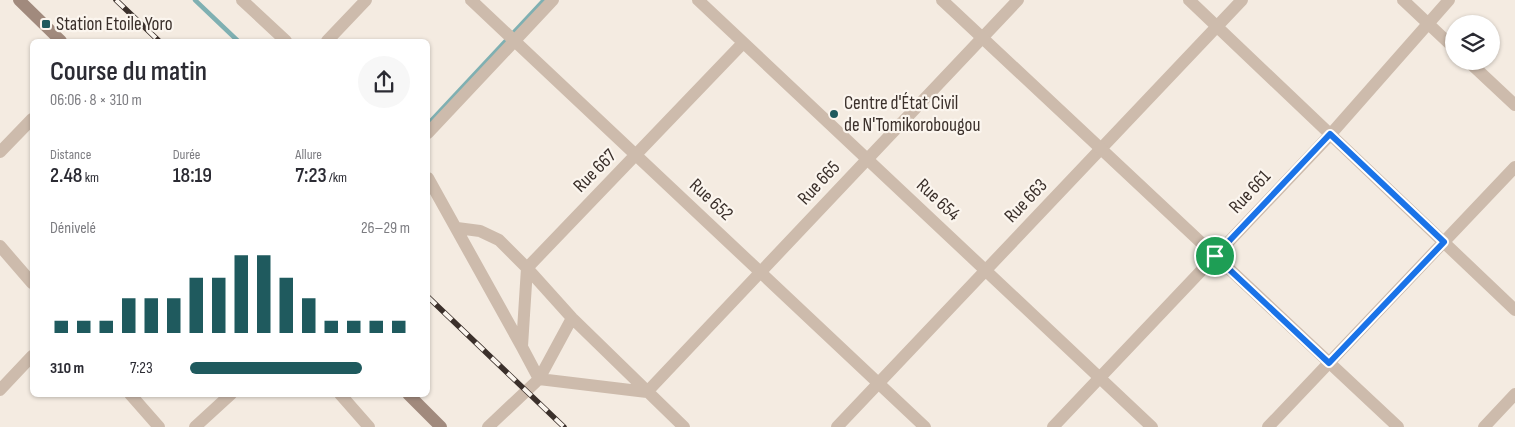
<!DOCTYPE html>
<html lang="fr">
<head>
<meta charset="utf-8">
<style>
	body { margin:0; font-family:"Sofia Sans Condensed",sans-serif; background:#f7f7f7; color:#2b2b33; height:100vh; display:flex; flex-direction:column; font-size:19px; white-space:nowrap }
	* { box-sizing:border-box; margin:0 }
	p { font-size:16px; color:#7c7c81 }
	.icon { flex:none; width:28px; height:28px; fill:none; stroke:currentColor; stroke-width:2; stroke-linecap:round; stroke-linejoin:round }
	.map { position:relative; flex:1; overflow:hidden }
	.panel { position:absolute; left:30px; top:39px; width:400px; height:358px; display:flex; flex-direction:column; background:#fff; border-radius:8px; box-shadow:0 1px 4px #0004 }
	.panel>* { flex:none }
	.fabs { position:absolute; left:1445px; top:15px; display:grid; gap:10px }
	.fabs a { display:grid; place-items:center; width:55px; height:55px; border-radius:50%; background:#fff; box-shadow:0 1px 4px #0004; font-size:25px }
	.pin { position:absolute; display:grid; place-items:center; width:42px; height:42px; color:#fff; margin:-21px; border:2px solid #fff; border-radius:50%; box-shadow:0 1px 5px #0007 }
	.round { display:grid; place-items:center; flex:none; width:52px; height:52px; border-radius:26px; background:#f7f7f7 }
	.headline { display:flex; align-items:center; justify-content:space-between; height:85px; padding:0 20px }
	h1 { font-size:28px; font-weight:600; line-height:38px }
	.metrics { display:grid; grid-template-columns:repeat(3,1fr); gap:8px; height:85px; padding:5px 20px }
	.metrics div { display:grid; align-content:center }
	.metrics b { font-size:21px; font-weight:600 }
	.metrics small { font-size:14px; font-weight:400 }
	.metrics p { font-size:14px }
	.chart { height:140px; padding:10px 20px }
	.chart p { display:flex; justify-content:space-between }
	.chart svg { width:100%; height:90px; margin-top:5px; stroke:#1f5a5e; stroke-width:6 }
	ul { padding:0 20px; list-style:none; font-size:16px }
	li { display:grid; grid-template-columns:80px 60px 1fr; align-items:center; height:38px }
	li i { height:12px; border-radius:6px; background:#1f5a5e }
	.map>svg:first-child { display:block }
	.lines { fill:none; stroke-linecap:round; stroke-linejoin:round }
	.stream { stroke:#7fb0b2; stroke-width:4.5 }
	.minor { stroke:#cdbbac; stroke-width:12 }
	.tertiary { stroke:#cdbbac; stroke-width:12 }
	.secondary { stroke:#a18a7d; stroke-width:12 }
	.rail-casing { stroke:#3b302b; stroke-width:5.5 }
	.rail { stroke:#fbf5ee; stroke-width:4; stroke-dasharray:11; stroke-linecap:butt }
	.route-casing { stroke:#fff; stroke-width:10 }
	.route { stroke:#1a73e8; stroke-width:6 }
	.poi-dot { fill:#1f5a5e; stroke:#fbf5ee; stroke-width:2 }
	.labels { text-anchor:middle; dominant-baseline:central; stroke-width:4.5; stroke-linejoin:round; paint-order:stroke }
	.poi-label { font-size:19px; fill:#3b302b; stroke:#fbf5ee; text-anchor:start }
	.street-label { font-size:19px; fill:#3b302b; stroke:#fbf5ee }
</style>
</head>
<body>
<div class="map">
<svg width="1515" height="427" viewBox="0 0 1515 427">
	<rect width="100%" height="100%" fill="#f4ebe1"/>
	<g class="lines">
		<!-- stream -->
		<path class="stream" d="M 195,0 L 238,41
			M 428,124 L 544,0"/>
		<!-- minor -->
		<path class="minor" d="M 242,0 L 286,41
			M 471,0 L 925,427
			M 698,0 L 1152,427
			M 1189,0 L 1515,310
			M 1403,0 L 1454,48
			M 327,41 L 366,0
			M 1468,61 L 1515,105
			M 428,133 L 553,0
			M 0,152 L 32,119
			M 428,178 L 522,347 L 539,379 L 647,392 L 1018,0
			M 457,228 L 480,231 L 499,240 L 527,268 L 572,318 L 684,427
			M 0,246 L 32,283
			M 522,346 L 527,268 L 743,43
			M 0,390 L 32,356
			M 130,394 L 159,427
			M 340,394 L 369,427
			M 195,427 L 231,394
			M 488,427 L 539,379 L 572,318
			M 837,427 L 1242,0
			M 1053,427 L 1330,135 L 1449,0
			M 1268,427 L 1515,167
			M 1484,427 L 1515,394"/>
		<!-- tertiary -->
		<path class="tertiary" d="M 942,0 L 1398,427"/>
		<!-- secondary -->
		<path class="secondary" d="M 19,0 L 61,41
			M 408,394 L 441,427"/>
		<!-- rail casing -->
		<g class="rail-casing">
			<path id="rail" d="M 116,0 L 159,41
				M 428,297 L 564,427"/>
		</g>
		<!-- rail -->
		<use href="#rail" class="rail"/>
	</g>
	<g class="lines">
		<!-- route casing -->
		<g class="route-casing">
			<path id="route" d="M 1330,134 L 1444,242 L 1329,363 L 1215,256 Z"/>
		</g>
		<!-- route -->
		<use href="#route" class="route"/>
	</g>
	<!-- markers -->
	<g class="poi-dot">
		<rect x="41" y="19" width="10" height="10" rx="2.5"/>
		<circle cx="834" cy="114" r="5"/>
	</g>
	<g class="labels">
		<!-- poi labels -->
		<g class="poi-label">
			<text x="56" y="24">Station Etoile Yoro</text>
			<text x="844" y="103">Centre d'État Civil<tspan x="844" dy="22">de N'Tomikorobougou</tspan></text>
		</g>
		<!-- street labels -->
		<g class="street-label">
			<text transform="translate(595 171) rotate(-45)">Rue 667</text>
			<text transform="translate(819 183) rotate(-47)">Rue 665</text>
			<text transform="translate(1250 192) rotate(-47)">Rue 661</text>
			<text transform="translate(711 200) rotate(43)">Rue 652</text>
			<text transform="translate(938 200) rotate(43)">Rue 654</text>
			<text transform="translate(1026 201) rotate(-46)">Rue 663</text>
		</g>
	</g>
</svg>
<div class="fabs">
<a><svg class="icon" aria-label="layers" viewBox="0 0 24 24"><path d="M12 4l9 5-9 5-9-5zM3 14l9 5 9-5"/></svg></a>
</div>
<div class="pin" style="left:1215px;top:256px;background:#1e9e55"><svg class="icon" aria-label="arrive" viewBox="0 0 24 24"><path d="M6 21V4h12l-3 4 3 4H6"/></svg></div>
<section class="panel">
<div class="headline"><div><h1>Course du matin</h1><p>06:06 · 8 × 310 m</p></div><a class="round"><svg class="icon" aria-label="share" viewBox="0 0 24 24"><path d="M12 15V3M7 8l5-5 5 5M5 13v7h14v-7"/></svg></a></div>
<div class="metrics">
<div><p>Distance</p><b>2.48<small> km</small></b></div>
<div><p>Durée</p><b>18:19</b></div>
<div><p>Allure</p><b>7:23<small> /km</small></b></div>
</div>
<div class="chart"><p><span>Dénivelé</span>26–29 m</p>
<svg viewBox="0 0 160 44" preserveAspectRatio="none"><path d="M5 44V38M15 44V38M25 44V38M35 44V27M45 44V27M55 44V27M65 44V17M75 44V17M85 44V6M95 44V6M105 44V17M115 44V27M125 44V38M135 44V38M145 44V38M155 44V38"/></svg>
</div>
<ul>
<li><b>310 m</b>7:23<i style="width:78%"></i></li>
</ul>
</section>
</div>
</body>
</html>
